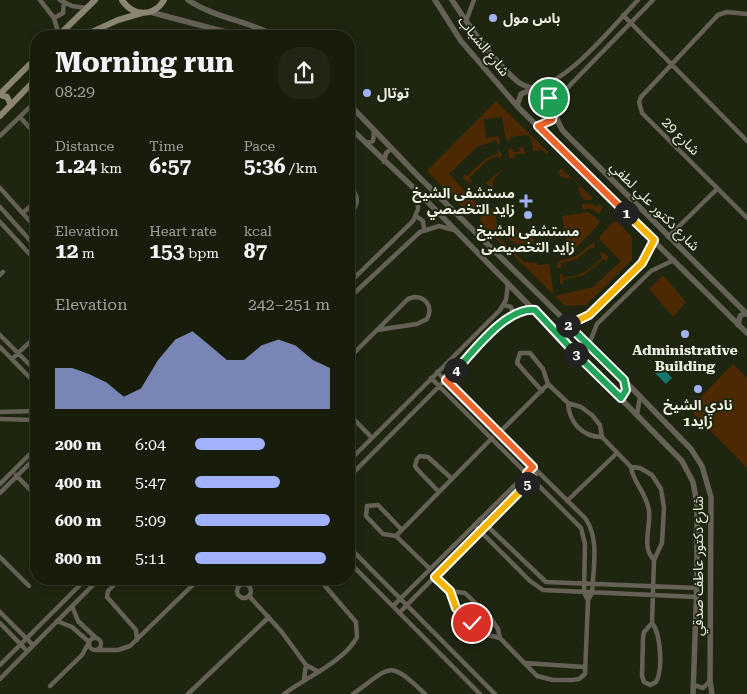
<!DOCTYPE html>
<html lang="en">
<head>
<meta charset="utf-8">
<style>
	body { margin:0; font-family:"Roboto Serif","Noto Sans Arabic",serif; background:#202514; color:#f1f3f6; height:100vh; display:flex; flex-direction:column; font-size:19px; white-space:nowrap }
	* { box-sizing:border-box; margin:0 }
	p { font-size:16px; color:#9ea19d }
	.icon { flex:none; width:28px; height:28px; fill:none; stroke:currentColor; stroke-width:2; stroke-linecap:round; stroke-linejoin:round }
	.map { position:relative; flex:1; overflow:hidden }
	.details { position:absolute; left:30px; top:30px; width:325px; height:555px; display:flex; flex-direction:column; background:#171c0b; border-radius:20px; box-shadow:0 2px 8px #0003,0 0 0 1px #363a2c }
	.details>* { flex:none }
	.pin { position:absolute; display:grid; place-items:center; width:42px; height:42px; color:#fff; margin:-21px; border:2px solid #fff; border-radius:50%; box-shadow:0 1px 5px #0007 }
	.km { position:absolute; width:25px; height:25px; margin:-12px; border-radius:50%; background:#222; color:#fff; font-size:14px; line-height:25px; text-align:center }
	.round { display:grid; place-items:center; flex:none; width:52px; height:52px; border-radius:20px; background:#202514 }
	.headline { display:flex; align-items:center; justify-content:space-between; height:85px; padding:0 25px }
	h1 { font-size:28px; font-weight:700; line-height:38px }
	.figures { display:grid; grid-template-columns:repeat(3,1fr); gap:8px; height:85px; padding:5px 25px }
	.figures div { display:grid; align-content:center }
	.figures b { font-size:21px; font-weight:700 }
	.figures small { font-size:14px; font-weight:400 }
	.figures p { font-size:14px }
	.chart { height:140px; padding:10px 25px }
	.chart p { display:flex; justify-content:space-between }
	.chart svg { width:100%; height:90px; margin-top:5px; fill:#a3b2fd; opacity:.7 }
	ul { padding:0 25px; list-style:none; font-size:16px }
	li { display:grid; grid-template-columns:80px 60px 1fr; align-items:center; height:38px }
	li i { height:12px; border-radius:6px; background:#a3b2fd }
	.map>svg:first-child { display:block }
	.green { fill:#4c2902 }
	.water { fill:#17766b }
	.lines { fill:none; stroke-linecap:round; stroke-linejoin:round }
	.minor { stroke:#656156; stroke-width:4.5 }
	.tertiary { stroke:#656156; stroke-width:5.5 }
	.secondary { stroke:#8a8472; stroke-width:6 }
	.split-1-casing { stroke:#fff; stroke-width:10 }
	.split-2-casing { stroke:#fff; stroke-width:10 }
	.split-3-casing { stroke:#fff; stroke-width:10 }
	.split-4-casing { stroke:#fff; stroke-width:10 }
	.split-5-casing { stroke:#fff; stroke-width:10 }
	.split-6-casing { stroke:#fff; stroke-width:10 }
	.split-1 { stroke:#f0652b; stroke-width:6 }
	.split-2 { stroke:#f5b400; stroke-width:6 }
	.split-3 { stroke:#22a559; stroke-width:6 }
	.split-4 { stroke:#22a559; stroke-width:6 }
	.split-5 { stroke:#f0652b; stroke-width:6 }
	.split-6 { stroke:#f5b400; stroke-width:6 }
	.poi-dot { fill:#a3b2fd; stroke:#1f260f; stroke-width:2 }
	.labels { text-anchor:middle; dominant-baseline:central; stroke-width:4; stroke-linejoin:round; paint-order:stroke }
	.poi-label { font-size:14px; font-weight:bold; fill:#ebf0e1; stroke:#1f260f }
	.street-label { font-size:14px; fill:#ebf0e1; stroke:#1f260f }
</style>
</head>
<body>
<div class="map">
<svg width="747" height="694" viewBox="0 0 747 694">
	<rect width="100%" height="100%" fill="#1f260f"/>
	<!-- green -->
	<path class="green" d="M 496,101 L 548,152 L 547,154 L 542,150 L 533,151 L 531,138 L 527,135 L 510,137 L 511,141 L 506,141 L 502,117 L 484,119 L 486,138 L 499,136 L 500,144 L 497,144 L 496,140 L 477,147 L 449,174 L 478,205 L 469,214 L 427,171 Z
		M 519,147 L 524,148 L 525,154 L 514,154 L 515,158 L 509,158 L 508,150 L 512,148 L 514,152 L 520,151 Z
		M 498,150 L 502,154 L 500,160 L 497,156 L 487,161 L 469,178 L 472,181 L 470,183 L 463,179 L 464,174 L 467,176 L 485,159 L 497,154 Z
		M 499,168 L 502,171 C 492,179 492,183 492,196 L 485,199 L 476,188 L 477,186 L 485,196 L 491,188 L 486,183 L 500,171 Z
		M 561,168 L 593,198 L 591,200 L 584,200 L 578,190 L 580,187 L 571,178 L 565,178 L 560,176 L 558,172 Z
		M 591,203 L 596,207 L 599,204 L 603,207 L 599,214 L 591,209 L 582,209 L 582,204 Z
		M 488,209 L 492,209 L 495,212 L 499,238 L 524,262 L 537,263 L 538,265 L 549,264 L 554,295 L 482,225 L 480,218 Z
		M 588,212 L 599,220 L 599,224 L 573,251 L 567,253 L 564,250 L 567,246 L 562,216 Z
		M 617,221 L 632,237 L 632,260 L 586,305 L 565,306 L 555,296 L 593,287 L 621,261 L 600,240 L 600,236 L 613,222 Z
		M 516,228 L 520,232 L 521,238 L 533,237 L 534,243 L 515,244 L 507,237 L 506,230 Z
		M 594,242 L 595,249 L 591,247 L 577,259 L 562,263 L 561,268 L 557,268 L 558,261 L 576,256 Z
		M 601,252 L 608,256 L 607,262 L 604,259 L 584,275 L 563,280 L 563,285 L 560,283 L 560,274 L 562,274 L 563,278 C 579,276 592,270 602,257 L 600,254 Z
		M 663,275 L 686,302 L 673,317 L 649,289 Z
		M 733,364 L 747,378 L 747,468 L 689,409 Z"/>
	<!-- water -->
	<path class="water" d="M 659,364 L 672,378 L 666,384 L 653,371 Z"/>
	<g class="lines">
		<!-- minor -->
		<path class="minor" d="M 40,0 L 54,18 L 59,35
			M 60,0 L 72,6 L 86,8
			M 747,14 L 727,12 L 718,15 L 641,97 L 639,102 L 642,113 L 747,218
			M 623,15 L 747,141
			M 54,18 L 63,13 L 64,2
			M 466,21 L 474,0
			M 534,88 C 569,82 613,26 638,0
			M 554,110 L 563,93 L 572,83 L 653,0
			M 20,117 L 36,135
			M 0,136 L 36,101
			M 366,143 L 373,141 L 374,132
			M 384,162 L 386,153 L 391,149
			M 349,185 C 359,196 360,204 349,215
			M 0,188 L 36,228
			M 0,207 L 36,247
			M 23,213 L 36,201
			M 416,216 L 423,221 L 424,229
			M 0,222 L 36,261
			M 668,237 L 717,189
			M 0,275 L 3,272
			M 349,283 L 413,221 L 418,209 L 417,191
			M 414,297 C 427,297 433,308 427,319 L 417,324 L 377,330 L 408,299 Z
			M 349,298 L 420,232 L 439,226 L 454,230
			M 504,305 L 511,307 L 513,314
			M 568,325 L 589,315 L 642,263 L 653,240
			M 0,335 L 36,371
			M 589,344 L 597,324 L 651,271 L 674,260
			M 0,347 L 36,384
			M 349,358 L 377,330
			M 12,359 L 36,336
			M 437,372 L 585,518 C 600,538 593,570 592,593 L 588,600 L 585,674 L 579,679 L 573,680 L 553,680 L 537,676 L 500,638 L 498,629 L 490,617 L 465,593 L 450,591
			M 431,378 L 581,528 L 585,544 L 584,593 L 588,600
			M 542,391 L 517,363 L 520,353 L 530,353 L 543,369 L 548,384 L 568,403 L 581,407 L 592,415 L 600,425 L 602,437 L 631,467 L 640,468 L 652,475 L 661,489 L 664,508 L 662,543 L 654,560 L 652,623
			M 621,399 L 626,390 L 625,382
			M 568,403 C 569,422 582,437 602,437
			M 0,412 L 36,411
			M 349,414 L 372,438
			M 637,415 L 640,396
			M 0,419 L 36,420
			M 499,433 L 548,384
			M 349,461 L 500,310 L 506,300 L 508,284
			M 631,467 C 633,483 647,493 649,511 C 651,528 641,547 654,560
			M 16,475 L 36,496
			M 349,477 L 508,317 L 518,312 L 534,310
			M 0,484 L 36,448
			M 438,491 L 417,469 L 415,466 L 417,459 L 420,456 L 428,457 L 451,478
			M 0,493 L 36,457
			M 567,501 L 617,453
			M 480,519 L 546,582 L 697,588
			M 474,525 L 530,581 L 543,590 L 697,597
			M 396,536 L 383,534 L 366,516 L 367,506 L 378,505 L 401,529
			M 349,547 L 495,694
			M 0,557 L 29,586
			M 349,562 L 480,694
			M 430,569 L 396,536 L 492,438
			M 435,577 L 450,591 L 456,608 L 472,623 L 484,634 L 500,638
			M 120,579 L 108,591 L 107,597 L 136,630 L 137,640
			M 232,579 L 238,586
			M237 591a7 7 0 1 1 14 0a7 7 0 1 1-14 0Z
			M 249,586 L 253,579
			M 249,596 L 281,631 L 306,665 L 319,672
			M 72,606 L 78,621 L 96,638
			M 393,606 L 533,467
			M 0,612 L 33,645
			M 399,613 L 538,472
			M 57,621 L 72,627 L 89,642
			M 0,623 L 27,651
			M 652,623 C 661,634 663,670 656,682 L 650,685 L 644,682 L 642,676 L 643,638 L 644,632 Z
			M89 644a6 6 0 1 1 12 0a6 6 0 1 1-12 0Z
			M 96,650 L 118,650 L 130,646 L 199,579
			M 525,663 L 585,667
			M 0,665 L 86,579
			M 0,679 L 99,579
			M 304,679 L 306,665
			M 694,685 L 703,688 L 710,681
			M 50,686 L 82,655 L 88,644
			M 188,694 L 269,617
			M 284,694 C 305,678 345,661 357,637 L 356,622 L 319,579
			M 353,694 C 392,666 388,659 425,694"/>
		<!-- tertiary -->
		<path class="tertiary" d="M 188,0 C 215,18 248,21 276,36
			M 435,0 L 461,41 L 517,106 L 747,333
			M 452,0 C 471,29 491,58 517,81 C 526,89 540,88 548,97 C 556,107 555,122 564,132 L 747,314
			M 150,12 L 241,36
			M 349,104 L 418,176 L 589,344 L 691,449 L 702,466 L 711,497 L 710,681 L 712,694
			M 517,106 L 521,94 L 533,89
			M 538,126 L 549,123 L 554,113
			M 349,127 L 417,191 L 682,461 L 693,482 L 697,504 L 697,581 L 693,694
			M 738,325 L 740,316 L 746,313"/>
		<!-- secondary -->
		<path class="secondary" d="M 122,0 C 133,17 154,17 164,0
			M 58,36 L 95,0
			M 83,36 L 118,20 L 142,13
			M 0,94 L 36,58
			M 0,95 L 7,97 L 11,105
			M 0,116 L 36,79"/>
	</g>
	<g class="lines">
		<!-- split-1 casing -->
		<g class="split-1-casing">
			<path id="split-1" d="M 549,98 L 554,110 L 552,120 L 538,126 L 626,213"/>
		</g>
		<!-- split-2 casing -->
		<g class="split-2-casing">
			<path id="split-2" d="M 568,325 L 589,315 L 642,263 L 654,240 L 626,213"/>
		</g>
		<!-- split-3 casing -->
		<g class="split-3-casing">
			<path id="split-3" d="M 568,325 L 624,380 L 626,390 L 621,398 L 576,354"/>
		</g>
		<!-- split-4 casing -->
		<g class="split-4-casing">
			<path id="split-4" d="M 456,370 C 475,350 506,307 535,310 L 576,354"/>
		</g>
		<!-- split-5 casing -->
		<g class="split-5-casing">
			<path id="split-5" d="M 456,370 L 446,380 L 533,467 L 527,473 L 532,478 L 527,484"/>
		</g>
		<!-- split-6 casing -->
		<g class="split-6-casing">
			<path id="split-6" d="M 472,623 L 456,608 L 450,591 L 435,577 L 527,484"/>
		</g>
		<!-- split-1 -->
		<use href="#split-1" class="split-1"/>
		<!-- split-2 -->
		<use href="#split-2" class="split-2"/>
		<!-- split-3 -->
		<use href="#split-3" class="split-3"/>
		<!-- split-4 -->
		<use href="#split-4" class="split-4"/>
		<!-- split-5 -->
		<use href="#split-5" class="split-5"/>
		<!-- split-6 -->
		<use href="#split-6" class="split-6"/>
	</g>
	<!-- markers -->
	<g class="poi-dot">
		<circle cx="493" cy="18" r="5"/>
		<circle cx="367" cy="93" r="5"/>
		<path d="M523.5 193.5h5v5h5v5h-5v5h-5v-5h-5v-5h5z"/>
		<circle cx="528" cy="215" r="5"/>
		<circle cx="685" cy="334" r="5"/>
		<circle cx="698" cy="389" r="5"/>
	</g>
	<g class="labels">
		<!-- poi labels -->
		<g class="poi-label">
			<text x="503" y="18" text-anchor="start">باس مول</text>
			<text x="377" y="93" text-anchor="start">توتال</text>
			<text x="515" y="193" text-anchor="end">مستشفى الشيخ<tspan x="515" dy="16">زايد التخصصي</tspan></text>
			<text x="528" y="231">مستشفى الشيخ<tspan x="528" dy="16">زايد التخصيصى</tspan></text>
			<text x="685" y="350">Administrative<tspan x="685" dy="16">Building</tspan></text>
			<text x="698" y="405">نادي الشيخ<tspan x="698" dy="16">زايد1</tspan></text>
		</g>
		<!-- street labels -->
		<g class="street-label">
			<text transform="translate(484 46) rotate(51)">شارع الشباب</text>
			<text transform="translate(681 136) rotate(45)">شارع 29</text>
			<text transform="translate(655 206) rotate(45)">شارع دكتور علي لطفي</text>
			<text transform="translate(698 566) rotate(-90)">شارع دكتور عاطف صدقي</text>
		</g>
	</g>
</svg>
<div class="pin" style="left:549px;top:98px;background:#1e9e55"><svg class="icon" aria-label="arrive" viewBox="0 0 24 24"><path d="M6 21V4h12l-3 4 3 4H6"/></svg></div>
<div class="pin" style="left:472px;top:623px;background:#d93025"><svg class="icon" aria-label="check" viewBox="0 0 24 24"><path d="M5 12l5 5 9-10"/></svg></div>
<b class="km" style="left:626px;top:213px">1</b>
<b class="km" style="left:568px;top:325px">2</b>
<b class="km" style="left:576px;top:354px">3</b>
<b class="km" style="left:456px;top:370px">4</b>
<b class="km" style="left:527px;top:484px">5</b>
<section class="details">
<div class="headline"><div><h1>Morning run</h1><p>08:29</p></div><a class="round"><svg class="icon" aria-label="share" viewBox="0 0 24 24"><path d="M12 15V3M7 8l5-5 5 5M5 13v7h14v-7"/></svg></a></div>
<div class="figures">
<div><p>Distance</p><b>1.24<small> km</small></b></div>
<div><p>Time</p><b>6:57</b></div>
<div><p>Pace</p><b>5:36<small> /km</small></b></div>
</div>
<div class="figures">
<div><p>Elevation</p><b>12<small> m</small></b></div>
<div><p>Heart rate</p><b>153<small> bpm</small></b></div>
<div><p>kcal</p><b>87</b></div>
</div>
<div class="chart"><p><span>Elevation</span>242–251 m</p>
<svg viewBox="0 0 160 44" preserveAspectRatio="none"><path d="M0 44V24L10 24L20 27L30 31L40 38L50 34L60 20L70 10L80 6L90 13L100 20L110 20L120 13L130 10L140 13L150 20L160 24V44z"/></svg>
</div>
<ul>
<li><b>200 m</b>6:04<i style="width:52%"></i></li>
<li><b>400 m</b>5:47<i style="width:63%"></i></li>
<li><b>600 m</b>5:09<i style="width:100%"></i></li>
<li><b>800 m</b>5:11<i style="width:97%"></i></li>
</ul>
</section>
</div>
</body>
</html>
